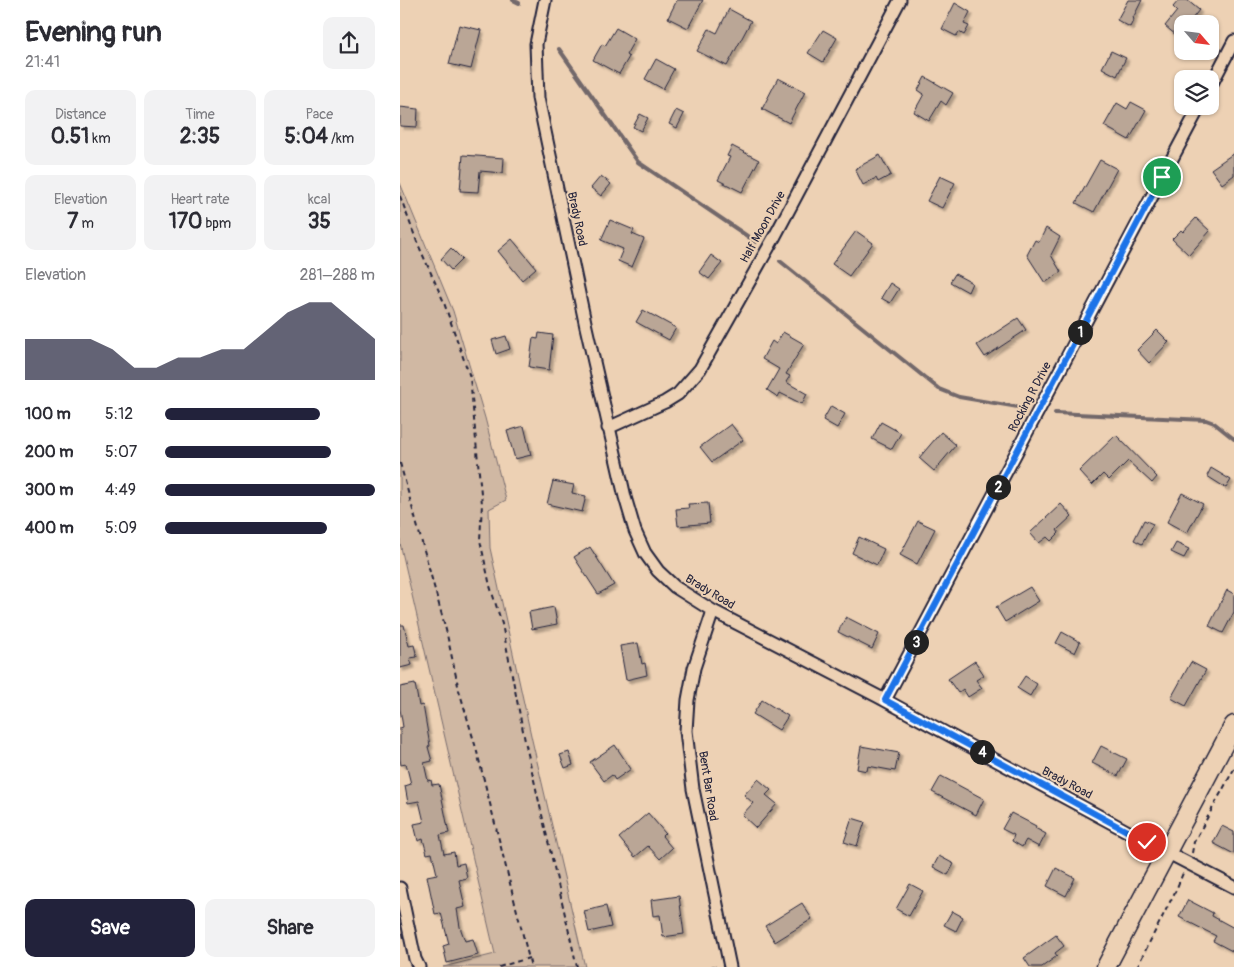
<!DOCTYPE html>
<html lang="en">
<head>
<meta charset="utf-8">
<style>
	body { margin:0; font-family:Pangolin,sans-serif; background:#f2f2f3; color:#2b2b33; height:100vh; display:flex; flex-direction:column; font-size:19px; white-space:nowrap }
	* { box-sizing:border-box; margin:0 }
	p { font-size:16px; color:#7c7c81 }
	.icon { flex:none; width:28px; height:28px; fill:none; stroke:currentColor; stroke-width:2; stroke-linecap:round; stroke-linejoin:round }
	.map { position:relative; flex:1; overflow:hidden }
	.drawer { display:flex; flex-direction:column; background:#fff; width:400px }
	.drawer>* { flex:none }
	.needle { width:32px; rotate:118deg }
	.tools { position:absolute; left:774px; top:15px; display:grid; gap:10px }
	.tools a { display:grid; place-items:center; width:45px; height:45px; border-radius:10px; background:#fff; box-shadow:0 1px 4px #0004; font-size:25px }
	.pin { position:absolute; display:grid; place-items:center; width:42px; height:42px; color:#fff; margin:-21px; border:2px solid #fff; border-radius:50%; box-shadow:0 1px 5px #0007 }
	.km { position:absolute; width:25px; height:25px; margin:-12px; border-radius:50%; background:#222; color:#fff; font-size:14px; line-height:25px; text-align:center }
	.round { display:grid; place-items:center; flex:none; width:52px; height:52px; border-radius:10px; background:#f2f2f3 }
	.headline { display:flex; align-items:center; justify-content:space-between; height:85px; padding:0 25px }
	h1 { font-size:28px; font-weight:800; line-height:38px }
	.figures { display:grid; grid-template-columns:repeat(3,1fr); gap:8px; height:85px; padding:5px 25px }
	.figures div { display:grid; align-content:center; border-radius:10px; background:#f2f2f3; text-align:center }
	.figures b { font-size:21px; font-weight:800 }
	.figures small { font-size:14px; font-weight:400 }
	.figures p { font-size:14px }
	.chart { height:140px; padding:10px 25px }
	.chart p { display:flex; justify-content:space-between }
	.chart svg { width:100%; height:90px; margin-top:5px; fill:#22223b; opacity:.7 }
	.primary-button { display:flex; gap:10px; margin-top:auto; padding:10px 25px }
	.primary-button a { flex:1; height:58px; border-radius:10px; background:#22223b; color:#fff; font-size:20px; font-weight:800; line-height:58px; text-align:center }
	.primary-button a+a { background:#f2f2f3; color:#2b2b33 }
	ul { padding:0 25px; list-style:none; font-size:16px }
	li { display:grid; grid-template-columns:80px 60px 1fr; align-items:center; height:38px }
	li i { height:12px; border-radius:6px; background:#22223b }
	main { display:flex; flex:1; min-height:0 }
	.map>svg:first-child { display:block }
	.green { fill:#d0b8a3; stroke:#796d6f }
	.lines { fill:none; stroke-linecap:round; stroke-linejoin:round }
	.stream { stroke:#72676b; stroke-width:4 }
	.building { fill:#baa696; stroke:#22223b; filter:url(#shadow) }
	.minor-casing { stroke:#22223b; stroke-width:15 }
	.primary-casing { stroke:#22223b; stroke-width:21 }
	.path { stroke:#22223b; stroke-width:2; stroke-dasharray:5 4; stroke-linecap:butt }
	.minor { stroke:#edd1b4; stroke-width:11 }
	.primary { stroke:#edd1b4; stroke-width:18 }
	.route-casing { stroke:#fff; stroke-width:10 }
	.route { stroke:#1a73e8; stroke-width:6 }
	.labels { text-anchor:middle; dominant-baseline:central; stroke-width:4; stroke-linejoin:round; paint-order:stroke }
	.street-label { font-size:12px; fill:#22223b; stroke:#edd1b4 }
</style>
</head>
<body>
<main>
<section class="drawer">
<div class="headline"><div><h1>Evening run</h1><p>21:41</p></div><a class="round"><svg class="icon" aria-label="share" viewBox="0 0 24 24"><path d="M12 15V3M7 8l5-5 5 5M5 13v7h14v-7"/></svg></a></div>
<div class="figures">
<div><p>Distance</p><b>0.51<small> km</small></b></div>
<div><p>Time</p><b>2:35</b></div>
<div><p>Pace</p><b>5:04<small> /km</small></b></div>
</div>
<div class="figures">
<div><p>Elevation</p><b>7<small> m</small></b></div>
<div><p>Heart rate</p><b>170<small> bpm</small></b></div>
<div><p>kcal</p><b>35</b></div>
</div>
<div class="chart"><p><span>Elevation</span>281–288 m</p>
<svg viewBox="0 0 160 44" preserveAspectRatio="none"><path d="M0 44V24L10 24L20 24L30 24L40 29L50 38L60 38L70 33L80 33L90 29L100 29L110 20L120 11L130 6L140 6L150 15L160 24V44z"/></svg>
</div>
<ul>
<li><b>100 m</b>5:12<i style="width:74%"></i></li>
<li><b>200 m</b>5:07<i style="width:79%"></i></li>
<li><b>300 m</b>4:49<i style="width:100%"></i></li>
<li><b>400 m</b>5:09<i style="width:77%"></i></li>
</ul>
<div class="primary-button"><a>Save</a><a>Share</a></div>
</section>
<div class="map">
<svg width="834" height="967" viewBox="0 0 834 967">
	<defs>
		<filter id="shadow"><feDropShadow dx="3" dy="3" stdDeviation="1" flood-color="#0004"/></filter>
	</defs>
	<rect width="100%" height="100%" fill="#edd1b4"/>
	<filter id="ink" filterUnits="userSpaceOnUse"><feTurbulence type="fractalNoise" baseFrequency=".02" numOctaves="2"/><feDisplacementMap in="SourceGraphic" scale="10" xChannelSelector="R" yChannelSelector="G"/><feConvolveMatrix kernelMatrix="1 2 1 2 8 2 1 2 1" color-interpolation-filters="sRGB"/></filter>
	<g filter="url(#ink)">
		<!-- green -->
		<path class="green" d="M 0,183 L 53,311 L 85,418 L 106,500 L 89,509 L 90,548 L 132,740 L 185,967 L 43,967 L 95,954 L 0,543 Z"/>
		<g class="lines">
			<!-- stream -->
			<path class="stream" d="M 113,0 L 119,3
				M 159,49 L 238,162 L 356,242
				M 380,261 L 539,389 L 559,397 L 624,408
				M 655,413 L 806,420 L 814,423 L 834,439
				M 313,967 L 314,967"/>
		</g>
		<!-- building -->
		<path class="building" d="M 277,0 L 303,0 L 288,28 L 268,18 Z
			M 728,0 L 742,0 L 733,18 L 734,19 L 730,27 L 717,20 Z
			M 779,0 L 787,0 L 799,10 L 788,24 L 782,24 L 782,40 L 765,26 L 777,11 L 773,7 Z
			M 555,3 L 570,12 L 564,24 L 569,26 L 564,35 L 559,32 L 556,36 L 542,29 Z
			M 329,9 L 351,21 L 327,66 L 297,51 L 309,29 L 317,33 Z
			M 59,25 L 81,30 L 71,69 L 49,64 Z
			M 216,28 L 235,39 L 226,55 L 229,57 L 219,74 L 193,60 L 202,44 L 205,46 Z
			M 423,30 L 437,38 L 423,62 L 408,53 Z
			M 711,51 L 726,58 L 717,76 L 702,68 Z
			M 256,59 L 274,69 L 263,89 L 245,79 Z
			M 525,77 L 553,93 L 546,105 L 541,101 L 529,121 L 514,112 L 524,94 L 518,90 Z
			M 378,78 L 405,92 L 389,123 L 362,109 Z
			M 731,102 L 746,110 L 729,140 L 704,126 L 717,103 L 727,109 Z
			M 0,107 L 18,109 L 17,127 L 0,126 Z
			M 276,110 L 284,114 L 277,128 L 269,124 Z
			M 240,114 L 248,118 L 241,131 L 233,127 Z
			M 332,146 L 359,160 L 342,192 L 318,180 L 330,157 L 327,156 Z
			M 834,153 L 834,175 L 822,184 L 811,169 Z
			M 63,155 L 104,158 L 103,173 L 80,171 L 78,192 L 60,191 Z
			M 480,155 L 491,175 L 478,182 L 476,178 L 463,185 L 455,169 Z
			M 700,160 L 717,169 L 694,212 L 676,203 Z
			M 201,176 L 211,184 L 201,196 L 191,188 Z
			M 540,176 L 555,183 L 542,208 L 527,201 Z
			M 796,218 L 810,231 L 789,255 L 772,239 L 781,230 L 783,232 Z
			M 210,220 L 234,230 L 232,234 L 244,239 L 232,267 L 218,261 L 223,249 L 201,240 Z
			M 646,228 L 660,237 L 651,255 L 661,272 L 645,283 L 627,255 L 635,240 L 639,242 Z
			M 456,231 L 473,243 L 449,276 L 432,264 Z
			M 112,239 L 136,268 L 122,280 L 98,251 Z
			M 51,248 L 62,259 L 51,270 L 41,259 Z
			M 311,255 L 322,263 L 309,279 L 299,272 Z
			M 555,274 L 572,283 L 568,292 L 550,282 Z
			M 490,283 L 499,289 L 490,303 L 481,298 Z
			M 243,310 L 276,328 L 269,340 L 236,322 Z
			M 618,318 L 626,330 L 585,357 L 577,345 Z
			M 757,330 L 769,342 L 749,363 L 737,350 Z
			M 383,332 L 404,344 L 386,374 L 390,376 L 386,382 L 407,394 L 402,404 L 380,393 L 378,397 L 367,390 L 379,369 L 362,359 L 372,341 L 376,344 Z
			M 139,333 L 153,335 L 149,370 L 129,367 L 133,338 L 138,339 Z
			M 106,336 L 110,349 L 96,354 L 92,340 Z
			M 431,406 L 445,414 L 437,428 L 423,420 Z
			M 481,422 L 501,433 L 492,449 L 472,439 Z
			M 331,424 L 343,440 L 312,462 L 300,447 Z
			M 124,426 L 131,455 L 115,459 L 107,431 Z
			M 541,432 L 556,445 L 534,471 L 519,458 Z
			M 716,435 L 757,477 L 752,483 L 728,461 L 709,480 L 703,474 L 692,485 L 679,471 Z
			M 811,468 L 831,480 L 826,488 L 807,476 Z
			M 153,481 L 174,485 L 172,493 L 186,496 L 182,512 L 147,504 Z
			M 782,493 L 803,504 L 787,533 L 767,522 Z
			M 308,503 L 310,523 L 278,526 L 276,509 L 289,508 L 288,504 Z
			M 661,504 L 672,516 L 657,530 L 659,533 L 651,541 L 647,537 L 639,543 L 630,533 Z
			M 744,520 L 753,524 L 742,544 L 734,540 Z
			M 518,521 L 535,529 L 517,564 L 500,555 Z
			M 459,537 L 484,549 L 477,565 L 452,553 Z
			M 776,543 L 789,549 L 784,558 L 771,552 Z
			M 190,547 L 214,585 L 198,594 L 174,557 Z
			M 630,587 L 639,601 L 605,622 L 596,607 Z
			M 827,590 L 834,594 L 834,612 L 823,633 L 809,626 Z
			M 154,607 L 157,624 L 132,629 L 129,612 Z
			M 446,617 L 479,634 L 472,649 L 438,632 Z
			M 0,625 L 4,625 L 9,646 L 14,645 L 17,657 L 10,658 L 12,665 L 0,668 Z
			M 662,632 L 680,642 L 675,653 L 656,643 Z
			M 238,643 L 242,664 L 245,663 L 247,675 L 226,680 L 220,646 Z
			M 575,661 L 584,675 L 576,680 L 582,688 L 568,697 L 563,689 L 558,693 L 548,679 Z
			M 791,662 L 806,670 L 786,706 L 771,698 Z
			M 625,676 L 637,684 L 630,696 L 617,688 Z
			M 15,684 L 19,706 L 23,705 L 30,746 L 28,747 L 32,761 L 24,763 L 28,781 L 31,780 L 32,785 L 39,784 L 49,833 L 40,835 L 44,854 L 54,852 L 56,865 L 64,863 L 67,878 L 59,880 L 65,907 L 57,909 L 60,927 L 65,941 L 73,939 L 78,955 L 47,963 L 43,946 L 49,944 L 41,913 L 35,914 L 27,876 L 37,874 L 32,853 L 27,854 L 23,839 L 18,841 L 14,824 L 24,822 L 19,801 L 8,803 L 5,786 L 11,784 L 6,764 L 1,765 L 0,759 L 0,728 L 3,727 L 0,709 L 0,687 Z
			M 362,700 L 388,716 L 379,730 L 353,714 Z
			M 215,745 L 231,769 L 215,780 L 212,775 L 204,781 L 190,762 Z
			M 461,746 L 499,753 L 495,771 L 468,766 L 467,771 L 457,769 Z
			M 701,746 L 727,759 L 718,776 L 692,763 Z
			M 169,752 L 173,765 L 165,768 L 160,755 Z
			M 541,776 L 584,799 L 576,815 L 532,792 Z
			M 358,779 L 371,790 L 366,795 L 377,804 L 356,828 L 342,815 L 353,803 L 344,795 Z
			M 248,813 L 265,833 L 262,836 L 272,848 L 260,859 L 248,846 L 235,857 L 219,838 Z
			M 611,813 L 636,826 L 635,828 L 646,834 L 639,847 L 626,840 L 622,847 L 612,841 L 614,835 L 602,829 Z
			M 452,818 L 465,822 L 457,846 L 444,842 Z
			M 822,826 L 834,832 L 834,854 L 813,843 Z
			M 539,856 L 554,864 L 548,875 L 533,867 Z
			M 656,868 L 675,878 L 666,896 L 647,886 Z
			M 510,884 L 523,891 L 509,916 L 496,909 Z
			M 279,896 L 284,934 L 263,937 L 260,915 L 253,916 L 251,900 Z
			M 788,900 L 813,913 L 812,916 L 834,928 L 834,952 L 813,941 L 816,936 L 779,917 Z
			M 402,903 L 412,919 L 375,942 L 365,926 Z
			M 206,906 L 211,927 L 189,932 L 184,911 Z
			M 552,911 L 563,917 L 556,931 L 544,925 Z
			M 656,935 L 664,946 L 655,953 L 657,956 L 642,967 L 630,967 L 624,958 Z"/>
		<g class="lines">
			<!-- minor casing -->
			<g class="minor-casing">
				<path id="minor" d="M 145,0 L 136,44 L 138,98 L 186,327 L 225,497 L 235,531 L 245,553 L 258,571 L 275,587 L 313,611 L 479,697 L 747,842 L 834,887
					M 810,87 L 834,41
					M 208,428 L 265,402 L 278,394 L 300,369 L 375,236 L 500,0
					M 313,611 L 294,668 L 288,700 L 286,731 L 293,789 L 330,967
					M 485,700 L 800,106
					M 0,888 L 15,959 L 19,967"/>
			</g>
			<!-- primary casing -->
			<g class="primary-casing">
				<path id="primary" d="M 706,967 L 834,725"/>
			</g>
			<!-- path -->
			<path class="path" d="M 0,196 L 17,242 L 43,300 L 70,377 L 82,504 L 80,540 L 90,586 L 102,624 L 125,741 L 177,967
				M 0,463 L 46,630 L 59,690 L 76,748 L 131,967
				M 792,853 L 794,842 L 834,769
				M 99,967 L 129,958
				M 737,967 L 776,890 L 783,873"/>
			<!-- minor -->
			<use href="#minor" class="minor"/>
			<!-- primary -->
			<use href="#primary" class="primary"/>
		</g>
	</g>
	<g class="lines" filter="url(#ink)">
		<!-- route casing -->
		<g class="route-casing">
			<path id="route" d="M 747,842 L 485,700 L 762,177"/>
		</g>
		<!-- route -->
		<use href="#route" class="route"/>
	</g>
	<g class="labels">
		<!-- street labels -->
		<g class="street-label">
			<text transform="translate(177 219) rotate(78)">Brady Road</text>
			<text transform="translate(363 227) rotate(-61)">Half Moon Drive</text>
			<text transform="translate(630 397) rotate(-62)">Rocking R Drive</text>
			<text transform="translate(310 592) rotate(31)">Brady Road</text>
			<text transform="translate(667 783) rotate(28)">Brady Road</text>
			<text transform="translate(308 786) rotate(81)">Bent Bar Road</text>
		</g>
	</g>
</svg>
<div class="tools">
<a><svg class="needle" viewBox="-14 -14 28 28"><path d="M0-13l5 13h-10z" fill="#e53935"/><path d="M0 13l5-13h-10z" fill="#7c7c81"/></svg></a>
<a><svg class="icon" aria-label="layers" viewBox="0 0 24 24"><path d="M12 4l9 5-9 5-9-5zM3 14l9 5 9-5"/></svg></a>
</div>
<div class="pin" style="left:762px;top:177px;background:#1e9e55"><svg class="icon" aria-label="arrive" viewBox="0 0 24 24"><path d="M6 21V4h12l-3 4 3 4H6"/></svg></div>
<div class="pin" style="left:747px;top:842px;background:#d93025"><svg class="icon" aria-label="check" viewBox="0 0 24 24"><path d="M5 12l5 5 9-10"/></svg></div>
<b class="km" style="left:680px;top:332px">1</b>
<b class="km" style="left:598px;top:487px">2</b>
<b class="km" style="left:516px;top:642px">3</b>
<b class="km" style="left:582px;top:752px">4</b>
</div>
</main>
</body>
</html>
